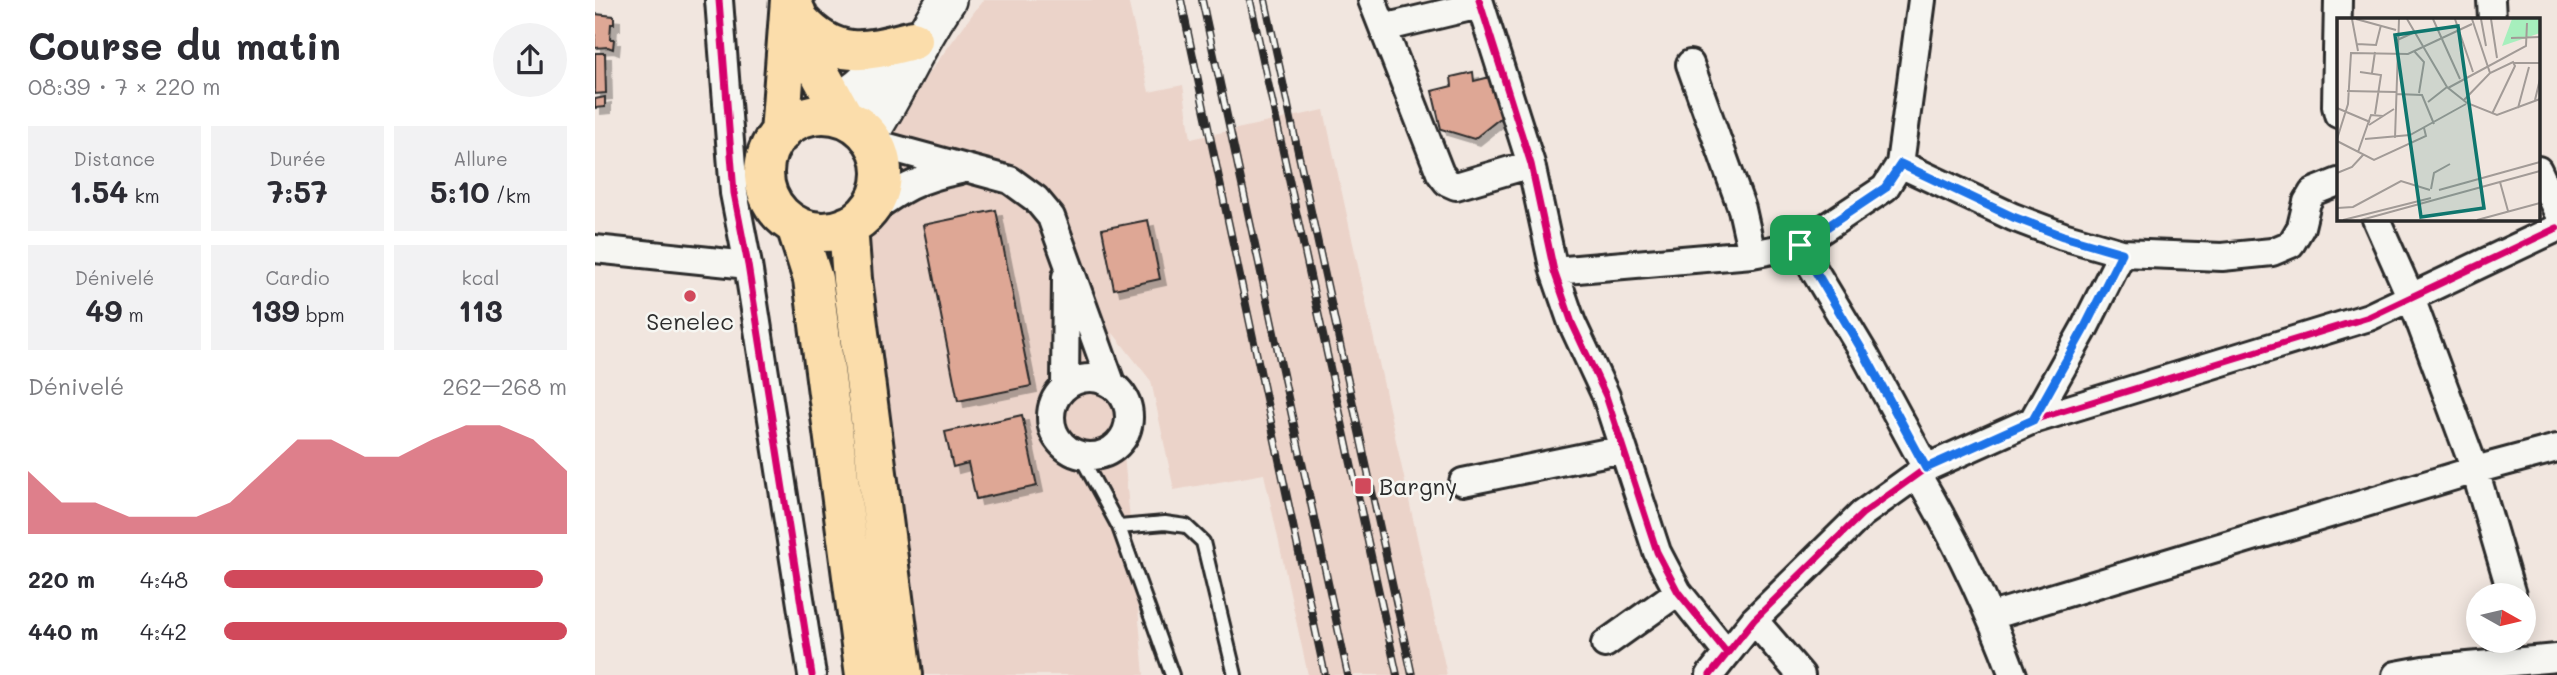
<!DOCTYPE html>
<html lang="fr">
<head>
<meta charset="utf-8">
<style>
	body { margin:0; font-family:Mali,sans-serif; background:#f2f2f3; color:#2b2b33; height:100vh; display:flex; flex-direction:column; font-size:26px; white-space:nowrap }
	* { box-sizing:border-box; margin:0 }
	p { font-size:23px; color:#7c7c81 }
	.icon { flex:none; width:38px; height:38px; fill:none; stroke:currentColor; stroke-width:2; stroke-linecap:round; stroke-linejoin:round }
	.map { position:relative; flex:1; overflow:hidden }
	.details { display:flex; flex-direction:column; background:#fff; width:595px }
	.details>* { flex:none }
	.needle { width:46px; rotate:98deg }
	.fabs { position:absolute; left:1871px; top:583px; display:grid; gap:14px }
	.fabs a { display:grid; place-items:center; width:70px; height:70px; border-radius:50%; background:#fff; box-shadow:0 4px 18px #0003; font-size:35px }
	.pin { position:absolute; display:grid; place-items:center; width:60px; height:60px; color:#fff; margin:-30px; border-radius:14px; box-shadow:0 4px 10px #0006 }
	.round { display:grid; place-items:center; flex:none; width:74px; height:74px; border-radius:37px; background:#f2f2f3 }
	.overview { display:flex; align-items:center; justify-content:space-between; height:119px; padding:0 28px }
	h1 { font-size:38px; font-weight:700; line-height:52px }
	.metrics { display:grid; grid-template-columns:repeat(3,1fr); gap:10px; height:119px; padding:7px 28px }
	.metrics div { display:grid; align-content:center; border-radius:0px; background:#f2f2f3; text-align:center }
	.metrics b { font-size:30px; font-weight:700 }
	.metrics small { font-size:19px; font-weight:400 }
	.metrics p { font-size:19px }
	.chart { height:196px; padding:14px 28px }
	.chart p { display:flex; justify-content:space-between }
	.chart svg { width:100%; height:126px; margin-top:7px; fill:#d1495b; opacity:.7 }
	ul { padding:0 28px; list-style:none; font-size:23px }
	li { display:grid; grid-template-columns:112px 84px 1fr; align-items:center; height:52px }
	li i { height:18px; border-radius:9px; background:#d1495b }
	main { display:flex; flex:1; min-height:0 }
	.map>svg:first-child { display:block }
	.built { fill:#ebd3c9 }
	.building { fill:#dea795; stroke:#2b2b2b; stroke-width:2; filter:url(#shadow) }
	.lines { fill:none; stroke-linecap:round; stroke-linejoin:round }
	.lane-casing { stroke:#2b2b2b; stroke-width:18 }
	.street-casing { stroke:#2b2b2b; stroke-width:32 }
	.secondary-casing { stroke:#2b2b2b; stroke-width:42 }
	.highway-casing { stroke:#2b2b2b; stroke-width:44 }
	.lane { stroke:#f6f6f2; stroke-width:12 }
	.street { stroke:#f6f6f2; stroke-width:26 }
	.secondary { stroke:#f6f6f2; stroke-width:37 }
	.highway { stroke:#fbddab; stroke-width:38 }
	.rail-casing { stroke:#2b2b2b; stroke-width:8 }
	.rail { stroke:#f6f6f2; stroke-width:5; stroke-dasharray:16; stroke-linecap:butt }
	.cycleway-casing { stroke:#f6f6f2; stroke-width:11 }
	.cycleway { stroke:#d6006c; stroke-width:7 }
	.route-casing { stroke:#fff; stroke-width:14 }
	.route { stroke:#1a73e8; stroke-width:9 }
	.poi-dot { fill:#d1495b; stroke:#f6f6f2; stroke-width:2.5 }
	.labels { text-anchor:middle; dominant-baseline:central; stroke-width:5; stroke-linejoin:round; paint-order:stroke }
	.poi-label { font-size:23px; fill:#2b2b2b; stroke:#f6f6f2 }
	.inset-road { fill:none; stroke:#a29b97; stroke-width:2 }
	.view { fill:#0f766e; fill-opacity:0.15; stroke:#0f766e; stroke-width:3.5 }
	.inset-edge { fill:none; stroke:#2b2b2b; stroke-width:3.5 }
</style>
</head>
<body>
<main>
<section class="details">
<div class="overview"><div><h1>Course du matin</h1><p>08:39 · 7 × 220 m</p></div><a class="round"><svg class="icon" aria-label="share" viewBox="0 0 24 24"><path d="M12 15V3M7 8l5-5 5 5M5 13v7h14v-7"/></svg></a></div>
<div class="metrics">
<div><p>Distance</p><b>1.54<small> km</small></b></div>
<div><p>Durée</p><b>7:57</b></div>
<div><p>Allure</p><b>5:10<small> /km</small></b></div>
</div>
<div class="metrics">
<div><p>Dénivelé</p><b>49<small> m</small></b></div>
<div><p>Cardio</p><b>139<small> bpm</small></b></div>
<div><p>kcal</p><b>113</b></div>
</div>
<div class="chart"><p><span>Dénivelé</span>262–268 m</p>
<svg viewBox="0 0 160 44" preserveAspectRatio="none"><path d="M0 44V22L10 33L20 33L30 38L40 38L50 38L60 33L70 22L80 11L90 11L100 17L110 17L120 11L130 6L140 6L150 11L160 22V44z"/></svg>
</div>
<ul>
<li><b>220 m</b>4:48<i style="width:93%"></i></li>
<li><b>440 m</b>4:42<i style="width:100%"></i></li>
</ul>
</section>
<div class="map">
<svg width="1962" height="675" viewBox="0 0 1962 675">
	<defs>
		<filter id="shadow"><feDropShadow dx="6" dy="6" stdDeviation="0" flood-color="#0004"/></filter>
	</defs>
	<rect width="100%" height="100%" fill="#f1e6df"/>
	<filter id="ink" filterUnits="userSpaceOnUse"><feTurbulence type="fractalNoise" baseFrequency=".0143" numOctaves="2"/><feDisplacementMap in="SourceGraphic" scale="14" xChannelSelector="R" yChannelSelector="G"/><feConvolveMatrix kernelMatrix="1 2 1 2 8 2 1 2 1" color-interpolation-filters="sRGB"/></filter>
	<g filter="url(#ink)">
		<!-- built -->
		<path class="built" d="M 388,0 L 533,0 L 554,92 L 588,85 L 596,139 L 729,110 L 852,675 L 713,675 L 669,474 L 579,490 L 556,381 L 518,333 L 549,675 L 323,675 L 268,259 L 276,219 L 291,191 L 294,127 Z"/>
		<!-- building -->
		<path class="building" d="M 0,14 L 19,16 L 19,24 L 16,24 L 15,39 L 19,39 L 18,49 L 13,47 L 0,48 Z
			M 0,53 L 10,53 L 11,93 L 0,94 Z
			M 878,72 L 879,81 L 899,76 L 909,115 L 879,139 L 846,129 L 837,91 L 857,86 L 856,77 Z
			M 10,97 L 10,107 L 0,108 L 0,99 Z
			M 401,210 L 436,386 L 363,401 L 328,225 Z
			M 553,220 L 565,279 L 519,289 L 507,229 Z
			M 427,415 L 442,486 L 381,499 L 373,463 L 358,467 L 350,432 Z"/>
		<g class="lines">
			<!-- lane casing -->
			<g class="lane-casing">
				<path id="lane" d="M 485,455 L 524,527 L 577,675
					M 524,527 L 570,523 L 591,526 L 608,542 L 640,675"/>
			</g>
			<!-- street casing -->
			<g class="street-casing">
				<path id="street" d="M 124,0 L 139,193 L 153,265 L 217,675
					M 777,0 L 845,173 L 852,182 L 861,186 L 936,164
					M 884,0 L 936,164 L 959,271 L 977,323 L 1011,396 L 1062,552 L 1083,592 L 1132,653
					M 1743,0 L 1741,106 L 1743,114
					M 1896,0 L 1897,19
					M 788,28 L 884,5
					M 1095,64 L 1147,209 L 1157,254
					M 279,143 L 415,180 L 441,199 L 456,217 L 516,383
					M 1305,164 L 1418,217 L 1468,236 L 1527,253 L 1627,257 L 1677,252 L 1696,244 L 1706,227 L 1712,202 L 1718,192 L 1743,182
					M 1943,170 L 1962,211
					M 270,215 C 306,189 321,179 365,170
					M 1781,219 L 1816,298 L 1880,470 L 1917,595
					M 1204,245 L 1270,355 L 1331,468
					M 0,249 L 153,265
					M 959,271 L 1157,254 L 1204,245 L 1290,188 L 1305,164 L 1327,0
					M456 417a39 39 0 1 1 78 0a39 39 0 1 1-78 0Z
					M 470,386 L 471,277
					M 1438,420 L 1490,327 L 1527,253
					M 1322,474 C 1360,538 1392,605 1418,675
					M 868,482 L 1028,449
					M 1396,616 L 1880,470 L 1962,448
					M 1159,620 L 1206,675
					M 1010,644 L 1083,592
					M 1115,675 L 1159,620 L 1267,514 L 1331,468 L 1438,420 L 1774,317 L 1962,228
					M 1801,675 L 1828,670 L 1962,658"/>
			</g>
			<!-- secondary casing -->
			<g class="secondary-casing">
				<path id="secondary" d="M 229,114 L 265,87 L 315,42
					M 273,136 C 302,92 322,43 352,0"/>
			</g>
			<!-- highway casing -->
			<g class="highway-casing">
				<path id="highway" d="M 201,12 L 221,66 L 249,117
					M 205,21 C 241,61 271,52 318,40
					M169 173a59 59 0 1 1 118 0a59 59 0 1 1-118 0Z
					M 185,134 L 195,0
					M 201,226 L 218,279 L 270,675
					M 253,226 L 257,279 L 308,675"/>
			</g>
			<!-- lane -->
			<use href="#lane" class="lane"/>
			<!-- street -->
			<use href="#street" class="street"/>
			<!-- secondary -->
			<use href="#secondary" class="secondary"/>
			<!-- highway -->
			<use href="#highway" class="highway"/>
			<!-- rail casing -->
			<g class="rail-casing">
				<path id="rail" d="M 586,0 L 730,675
					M 607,0 L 753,675
					M 655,0 L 802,675
					M 670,0 L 817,675"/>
			</g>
			<!-- rail -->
			<use href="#rail" class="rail"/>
			<!-- cycleway casing -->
			<g class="cycleway-casing">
				<path id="cycleway" d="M 124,0 L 139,193 L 153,265 L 217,675
					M 884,0 L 936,164 L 959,271 L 977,323 L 1011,396 L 1062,552 L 1083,592 L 1132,653
					M 1115,675 L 1159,620 L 1267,514 L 1331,468 L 1438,420 L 1774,317 L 1962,228"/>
			</g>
			<!-- cycleway -->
			<use href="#cycleway" class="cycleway"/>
		</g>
	</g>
	<g class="lines" filter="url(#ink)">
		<!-- route casing -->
		<g class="route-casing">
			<path id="route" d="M 1306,164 L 1418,217 L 1468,236 L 1527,253 L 1490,327 L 1438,420 L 1331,468 L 1270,355 L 1205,245 L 1290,188 Z"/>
		</g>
		<!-- route -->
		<use href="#route" class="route"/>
	</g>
	<!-- markers -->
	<g class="poi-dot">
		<circle cx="95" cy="296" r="7"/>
		<rect x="759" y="477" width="18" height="18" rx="3.5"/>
	</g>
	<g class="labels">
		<!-- poi labels -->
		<g class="poi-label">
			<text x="95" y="321">Senelec</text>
			<text x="784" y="486" text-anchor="start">Bargny</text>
		</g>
	</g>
	<!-- overview -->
	<g transform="translate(1742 18)">
		<rect width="203" height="203" fill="#f1e6df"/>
		<path d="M 175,1 L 203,1 L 203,15 L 165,28 Z" fill="#a7efbd"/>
		<path class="inset-road" d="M 15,1 L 21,33M 19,1 L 59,12M 70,1 L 110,69 L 130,85 L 160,97 L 203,81M 96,1 L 123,61M 118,1 L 136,54M 135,1 L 153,55M 144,1 L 149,28M 154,1 L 160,40M 174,20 L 203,19M 58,23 L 78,14M 20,26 L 39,27 L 44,7M 77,33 L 87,44 L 82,75M 177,45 L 203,45M 23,54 L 44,57 L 38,96M 35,55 L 38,34M 111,70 L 189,28 L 190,5M 10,73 L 59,74M 59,76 L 85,77 L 97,106M 198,82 L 203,61M 126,83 L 153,55 L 176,44 L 178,48 L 155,96M 91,84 L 110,69M 0,90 L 33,104M 181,90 L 192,49M 32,107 L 57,91M 58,120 L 62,1M 0,121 L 11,86 L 14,35 L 71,36 L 135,6M 28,121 L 73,117 L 129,86M 0,123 L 37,142 L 89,118 L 87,110M 21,134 L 34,97 L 46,98M 0,155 L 15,149 L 26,137M 163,164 L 171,193M 94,171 L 97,155 L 113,146M 102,172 L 203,144M 0,190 L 16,189 L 64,163 L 93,172M 6,202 L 94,180M 24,202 L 203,153M 140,202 L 203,185"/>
		<path class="view" d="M 121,8 L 147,190 L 84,199 L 58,17 Z"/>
		<rect width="203" height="203" class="inset-edge"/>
	</g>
</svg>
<div class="fabs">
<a><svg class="needle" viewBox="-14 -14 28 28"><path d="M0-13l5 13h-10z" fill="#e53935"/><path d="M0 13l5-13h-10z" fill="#7c7c81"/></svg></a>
</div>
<div class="pin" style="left:1205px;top:245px;background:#1e9e55"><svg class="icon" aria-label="arrive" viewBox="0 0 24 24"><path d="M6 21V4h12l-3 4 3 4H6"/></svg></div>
</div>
</main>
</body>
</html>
